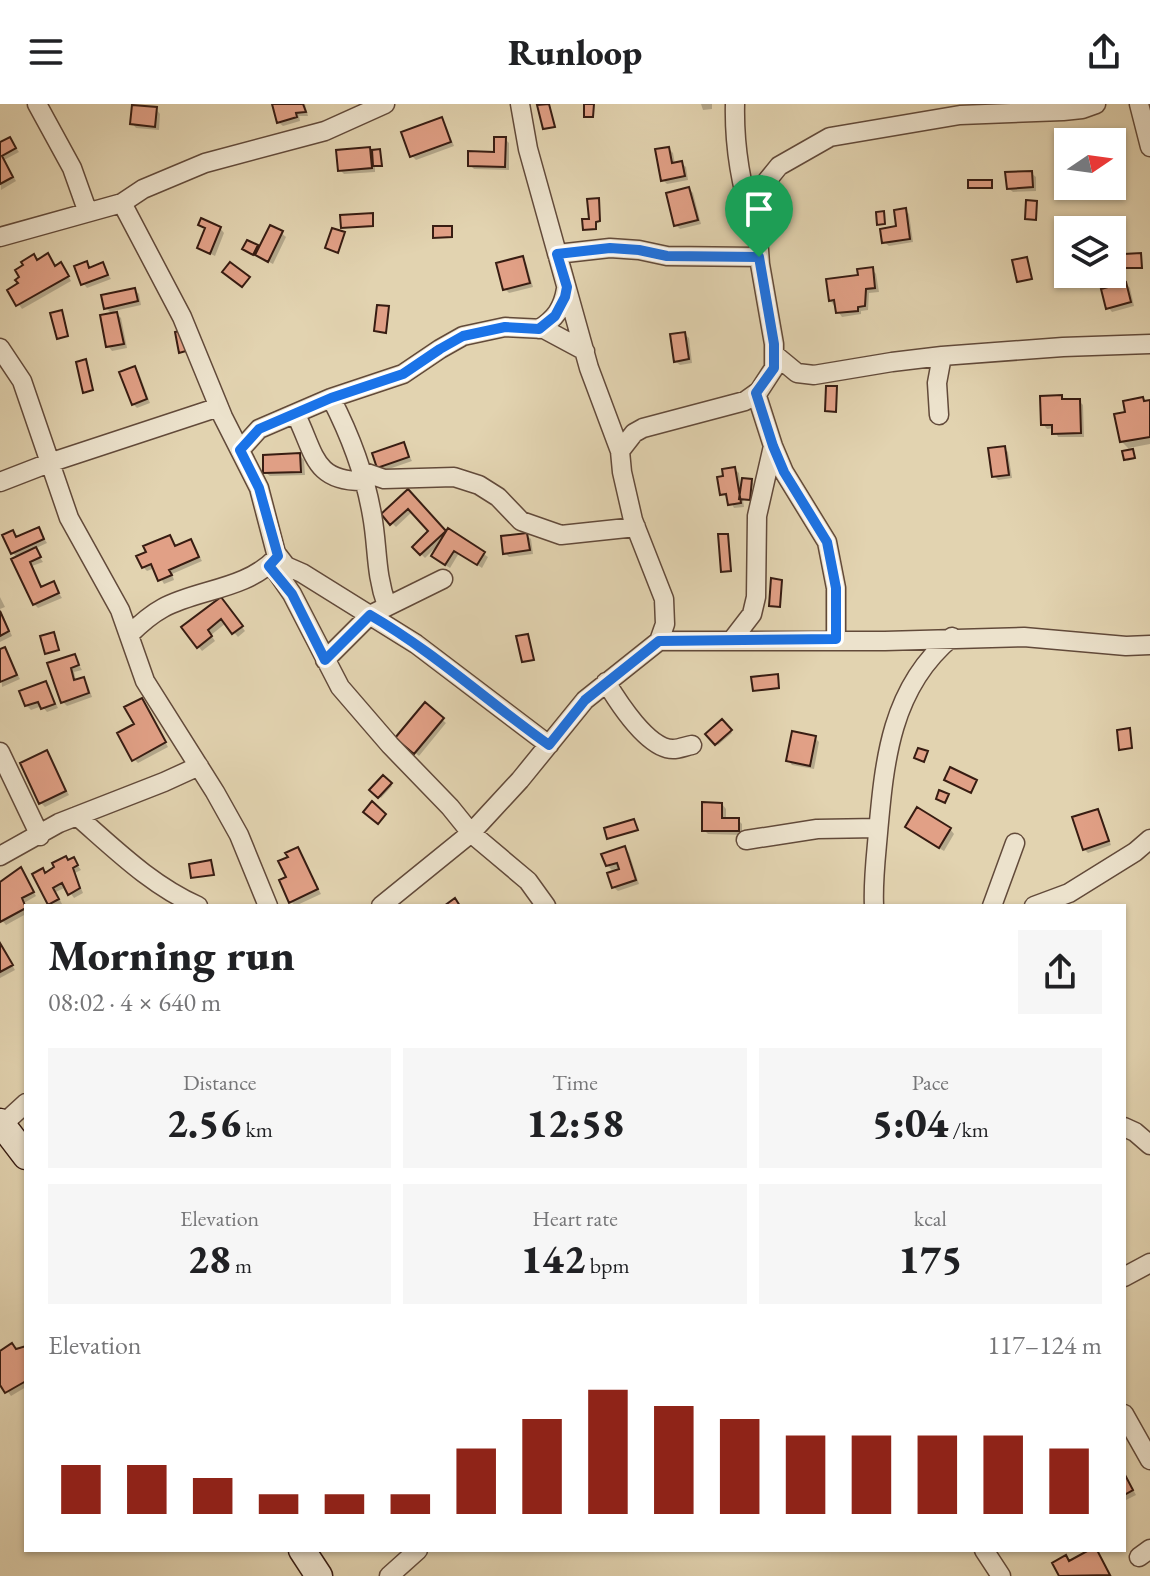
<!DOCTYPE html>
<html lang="en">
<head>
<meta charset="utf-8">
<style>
	body { margin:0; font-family:"EB Garamond",serif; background:#f6f6f6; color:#202124; height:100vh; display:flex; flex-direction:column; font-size:30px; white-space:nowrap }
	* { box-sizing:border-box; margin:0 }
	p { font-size:26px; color:#757577 }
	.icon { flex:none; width:44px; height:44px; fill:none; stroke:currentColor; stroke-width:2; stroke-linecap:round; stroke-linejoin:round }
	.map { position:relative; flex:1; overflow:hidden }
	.drawer { position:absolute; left:24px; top:800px; width:1102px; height:648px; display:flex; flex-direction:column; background:#fff; border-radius:0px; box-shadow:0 2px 6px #0004 }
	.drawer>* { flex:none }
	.needle { width:52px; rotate:77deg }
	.fabs { position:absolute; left:1054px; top:24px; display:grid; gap:16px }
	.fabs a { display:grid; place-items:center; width:72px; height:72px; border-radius:0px; background:#fff; box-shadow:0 2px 6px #0004; font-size:40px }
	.pin { position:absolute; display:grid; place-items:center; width:68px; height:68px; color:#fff; margin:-82px -34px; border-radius:50% 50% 50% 0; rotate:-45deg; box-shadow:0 0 8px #0007 }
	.pin .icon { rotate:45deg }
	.round { display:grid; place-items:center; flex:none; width:84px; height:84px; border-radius:0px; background:#f6f6f6 }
	.overview { display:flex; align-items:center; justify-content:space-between; height:136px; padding:0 24px }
	h1 { font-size:44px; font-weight:800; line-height:60px }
	.stats { display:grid; grid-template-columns:repeat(3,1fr); gap:12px; height:136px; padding:8px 24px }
	.stats div { display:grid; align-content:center; border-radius:0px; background:#f6f6f6; text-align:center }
	.stats b { font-size:40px; font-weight:800 }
	.stats small { font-size:22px; font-weight:400 }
	.stats p { font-size:22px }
	.chart { height:224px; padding:16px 24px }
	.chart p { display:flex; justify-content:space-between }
	.chart svg { width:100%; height:144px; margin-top:8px; stroke:#8f2418; stroke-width:6 }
	header { display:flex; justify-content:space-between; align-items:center; height:104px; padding:0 24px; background:#fff; font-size:36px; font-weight:800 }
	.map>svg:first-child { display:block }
	.shadow { fill:#0003 }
	.building { fill:#e1a086; stroke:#371c12; stroke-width:2 }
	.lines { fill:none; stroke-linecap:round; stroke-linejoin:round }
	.street-casing { stroke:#624a3a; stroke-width:21 }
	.secondary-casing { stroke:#371c12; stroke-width:29 }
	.street { stroke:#ece2cc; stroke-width:18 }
	.secondary { stroke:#ece2cc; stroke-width:26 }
	.route-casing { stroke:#fff; stroke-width:16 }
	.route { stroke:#1a73e8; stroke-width:10 }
</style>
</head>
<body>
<header><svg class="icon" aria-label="menu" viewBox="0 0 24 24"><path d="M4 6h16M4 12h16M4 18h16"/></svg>Runloop<svg class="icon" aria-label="share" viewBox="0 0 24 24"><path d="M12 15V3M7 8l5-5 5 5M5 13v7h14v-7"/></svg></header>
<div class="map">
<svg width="1150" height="1472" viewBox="0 0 1150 1472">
	<rect width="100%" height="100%" fill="#e2d3b0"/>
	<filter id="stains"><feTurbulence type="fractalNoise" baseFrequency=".0025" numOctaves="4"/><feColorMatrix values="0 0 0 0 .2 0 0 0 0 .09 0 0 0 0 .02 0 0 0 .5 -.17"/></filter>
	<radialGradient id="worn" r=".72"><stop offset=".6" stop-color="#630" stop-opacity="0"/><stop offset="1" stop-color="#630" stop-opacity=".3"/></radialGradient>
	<!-- shadow -->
	<path class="shadow" d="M 274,0 L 305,0 L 308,12 L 299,12 L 300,17 L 283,22 L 278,18 Z
		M 701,0 L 712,0 L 712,5 L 703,6 Z
		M 156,5 L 160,10 L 159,26 L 136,24 L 132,19 Z
		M 441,15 L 445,19 L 454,42 L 416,56 L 412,52 Z
		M 10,35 L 19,48 L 4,56 L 16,77 L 1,86 L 0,41 Z
		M 505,35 L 509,39 L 509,66 L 474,65 L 470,61 L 496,50 Z
		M 369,45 L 381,49 L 382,63 L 375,63 L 375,68 L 344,70 L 340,66 Z
		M 669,45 L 673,49 L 675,60 L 681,59 L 686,63 L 688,76 L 667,80 L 663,76 Z
		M 1031,69 L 1036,73 L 1036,87 L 1013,88 L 1008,84 Z
		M 689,85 L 693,89 L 701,120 L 680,125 L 676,121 Z
		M 905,106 L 909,110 L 913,138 L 889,142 L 884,138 L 898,124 Z
		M 201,121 L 220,124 L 224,129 L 215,152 L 199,144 L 205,125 Z
		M 281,129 L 286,133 L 273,160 L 246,146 L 257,143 L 260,146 Z
		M 522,154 L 526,159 L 533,183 L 509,189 L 505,185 Z
		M 1068,155 L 1068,170 L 1098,170 L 1098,174 L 1070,174 L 1066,170 Z
		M 38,157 L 64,164 L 71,177 L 22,205 L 9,186 L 20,180 L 22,174 Z
		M 86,159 L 92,165 L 103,161 L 111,175 L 87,184 L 83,179 Z
		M 872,165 L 876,170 L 879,188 L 869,189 L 868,206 L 861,207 L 861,210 L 842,213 L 830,196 Z
		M 1126,180 L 1130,184 L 1134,202 L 1112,208 L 1108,203 Z
		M 135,186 L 139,190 L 141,201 L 114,207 L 121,214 L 127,244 L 112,247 L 108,242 L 113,211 L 106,204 Z
		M 684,230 L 689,234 L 692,259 L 680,261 L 675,257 Z
		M 135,264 L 139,269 L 150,299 L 137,304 L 133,300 Z
		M 1061,293 L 1065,297 L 1079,297 L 1083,301 L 1084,333 L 1058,333 L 1054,324 L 1047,325 L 1043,320 Z
		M 1150,298 L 1150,340 L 1129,344 L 1134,349 L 1135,355 L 1127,357 L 1131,347 L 1121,337 L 1146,299 Z
		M 403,340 L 412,357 L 383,367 L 379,363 Z
		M 1004,344 L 1008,348 L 1012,374 L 998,376 L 994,372 Z
		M 300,352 L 304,356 L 305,371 L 270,372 L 265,368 Z
		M 734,365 L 739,369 L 741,385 L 751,377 L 753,379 L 751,397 L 743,396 L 744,403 L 734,404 L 729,394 L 722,390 L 726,374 Z
		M 408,388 L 447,430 L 449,427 L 488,453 L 482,464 L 459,449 L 450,464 L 437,456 L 437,442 L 425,454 L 421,450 L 431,427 L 413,407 L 396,423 L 384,411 Z
		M 38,425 L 47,439 L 34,445 L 43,458 L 32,462 L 43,485 L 53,480 L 62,494 L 38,504 L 34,500 L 18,454 L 13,449 L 12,428 L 18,435 Z
		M 526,431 L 531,435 L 533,450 L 509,453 L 505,449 Z
		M 169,433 L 176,444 L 191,437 L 202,457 L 172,470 L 174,476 L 164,480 L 155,464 L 147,467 L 143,463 Z
		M 0,493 L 5,503 L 0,505 Z
		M 225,500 L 245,527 L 238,533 L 226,519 L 211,531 L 215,537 L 202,547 L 184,524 Z
		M 0,505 L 12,532 L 0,538 Z
		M 4,546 L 20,575 L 2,583 L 0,548 Z
		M 74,552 L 82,566 L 74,568 L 76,577 L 83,575 L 87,579 L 92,593 L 67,602 L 62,597 L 50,561 Z
		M 46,579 L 58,604 L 47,608 L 42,602 L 31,606 L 26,601 Z
		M 145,601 L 168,643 L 138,659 L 134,655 L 136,621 Z
		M 425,601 L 446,619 L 419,652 L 398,634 Z
		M 722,618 L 732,629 L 718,641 L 708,630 Z
		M 815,634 L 819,638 L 814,665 L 792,661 L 788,656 Z
		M 47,649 L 69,691 L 45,703 L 40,698 Z
		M 383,674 L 392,682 L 381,694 L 372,686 Z
		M 722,700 L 726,705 L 726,716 L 738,716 L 742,720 L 742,731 L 708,730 L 704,726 Z
		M 1097,707 L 1101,711 L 1111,741 L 1088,749 L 1084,745 Z
		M 634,717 L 638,727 L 609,734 Z
		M 950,725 L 954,730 L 944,747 L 911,727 Z
		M 625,744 L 629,749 L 639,780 L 618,787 L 613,783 L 622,767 L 620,763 L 612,766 L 607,761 Z
		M 298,745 L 321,790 L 295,802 L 291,797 L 288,774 Z
		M 74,756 L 81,766 L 75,769 L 83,789 L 74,794 L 66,783 L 56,788 L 62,800 L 52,802 L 46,770 Z
		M 21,766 L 36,792 L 24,799 L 26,810 L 6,821 L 0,814 L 0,780 Z
		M 0,841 L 15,866 L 0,874 Z
		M 26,1244 L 26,1283 L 11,1292 L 0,1277 L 0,1257 Z
		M 1124,1369 L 1136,1391 L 1124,1397 Z"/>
	<!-- building -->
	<path class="building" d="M 272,0 L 303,0 L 306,8 L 296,9 L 297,13 L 277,19 Z
		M 549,0 L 555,23 L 543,25 L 537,1 Z
		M 584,0 L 594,0 L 593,13 L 584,13 Z
		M 132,1 L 157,3 L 155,23 L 130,20 Z
		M 442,13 L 451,38 L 410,53 L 401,28 Z
		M 10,33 L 16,44 L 2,52 L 13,73 L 0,80 L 0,38 Z
		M 494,33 L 506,33 L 505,63 L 468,62 L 468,47 L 494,48 Z
		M 370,43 L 372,64 L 338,67 L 336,46 Z
		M 669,43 L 672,59 L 682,57 L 685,72 L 661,77 L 655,45 Z
		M 380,45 L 382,62 L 373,62 L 372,46 Z
		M 1032,67 L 1033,83 L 1007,85 L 1005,68 Z
		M 968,76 L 992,76 L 992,84 L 968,84 Z
		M 689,83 L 698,116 L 674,122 L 666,89 Z
		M 599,94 L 600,117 L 596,118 L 596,125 L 583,126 L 582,115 L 589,115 L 587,95 Z
		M 1026,96 L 1037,97 L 1036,116 L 1025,115 Z
		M 906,104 L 910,135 L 882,139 L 880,125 L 896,122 L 894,106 Z
		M 884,107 L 885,120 L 877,121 L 876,108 Z
		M 373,109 L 373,122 L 341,124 L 340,111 Z
		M 201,114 L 221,123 L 210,150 L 197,144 L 205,124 L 198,121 Z
		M 270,121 L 283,127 L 268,158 L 255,151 Z
		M 433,122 L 452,122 L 452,133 L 433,134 Z
		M 332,124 L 345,128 L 338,149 L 325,144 Z
		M 247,136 L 258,141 L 253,151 L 242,145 Z
		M 48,149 L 55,162 L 61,158 L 69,172 L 16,202 L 7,186 L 18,179 L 15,176 L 19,173 L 15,166 L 23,161 L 21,158 L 34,150 L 37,156 Z
		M 1141,149 L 1142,164 L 1124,164 L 1124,150 Z
		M 523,152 L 530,179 L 503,186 L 496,159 Z
		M 1027,153 L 1032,175 L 1017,178 L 1012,156 Z
		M 1063,153 L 1068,153 L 1068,170 L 1095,171 L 1064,171 Z
		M 87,157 L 89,164 L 103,158 L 108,171 L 81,181 L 74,162 Z
		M 230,158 L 250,173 L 242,183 L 222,168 Z
		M 873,163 L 875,184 L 866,185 L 865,202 L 858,203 L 858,207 L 836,209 L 834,196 L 829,197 L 826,175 L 858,171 L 857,165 Z
		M 1126,178 L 1131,198 L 1106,205 L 1101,185 Z
		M 135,184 L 138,197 L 104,205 L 101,191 Z
		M 377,201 L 389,202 L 386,229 L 374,227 Z
		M 62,206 L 68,232 L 57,235 L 50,209 Z
		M 117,208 L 124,240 L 106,243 L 100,211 Z
		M 189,225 L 193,245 L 179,249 L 175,228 Z
		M 685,228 L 689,255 L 674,258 L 670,230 Z
		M 86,255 L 93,286 L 83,289 L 76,258 Z
		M 135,262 L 147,295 L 132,301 L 119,268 Z
		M 826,282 L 837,282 L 836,308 L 825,307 Z
		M 1062,291 L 1062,295 L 1080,295 L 1081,329 L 1052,330 L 1052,321 L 1041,321 L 1040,292 Z
		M 1143,293 L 1144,297 L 1150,296 L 1150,333 L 1120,338 L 1114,310 L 1125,308 L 1123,297 Z
		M 404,338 L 409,353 L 377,364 L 372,349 Z
		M 1005,342 L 1009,371 L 992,373 L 988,344 Z
		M 1133,345 L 1135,354 L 1124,356 L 1122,347 Z
		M 300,349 L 301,368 L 263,369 L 263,351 Z
		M 735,363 L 741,399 L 728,401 L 726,390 L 720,391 L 717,373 L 723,372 L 722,365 Z
		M 742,374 L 752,375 L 750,396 L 739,395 Z
		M 408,385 L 446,427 L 420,451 L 412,443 L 428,427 L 408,405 L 390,421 L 381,410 Z
		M 39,423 L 44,435 L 11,450 L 2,431 L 13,426 L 16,433 Z
		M 448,424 L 485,448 L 477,461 L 454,447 L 445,461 L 431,452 Z
		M 527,429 L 530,446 L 503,450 L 501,432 Z
		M 718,430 L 728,430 L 731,467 L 721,468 Z
		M 170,431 L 175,442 L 191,435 L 199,453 L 169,466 L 172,471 L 158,477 L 151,460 L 142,464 L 136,452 L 146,448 L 143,442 Z
		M 36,443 L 41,453 L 30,458 L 41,483 L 54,477 L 59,489 L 33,501 L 11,455 Z
		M 771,474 L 782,476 L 780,503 L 769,502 Z
		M 221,493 L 243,522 L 232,530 L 221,515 L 208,526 L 212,532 L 197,544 L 181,523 Z
		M 0,507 L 9,527 L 0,532 Z
		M 54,528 L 59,546 L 45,550 L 40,532 Z
		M 528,530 L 534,556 L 522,558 L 516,532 Z
		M 5,543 L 17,571 L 0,578 L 0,545 Z
		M 75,550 L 79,561 L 71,564 L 74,576 L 84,573 L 89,589 L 61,599 L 47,559 Z
		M 778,570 L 779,584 L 753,587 L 751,573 Z
		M 46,577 L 55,600 L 41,605 L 38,598 L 25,602 L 19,587 Z
		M 142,594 L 166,638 L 132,657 L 117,629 L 134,620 L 124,603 Z
		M 425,598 L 444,614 L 414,650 L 395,634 Z
		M 722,615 L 732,626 L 715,641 L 705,630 Z
		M 1130,624 L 1132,644 L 1119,646 L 1117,626 Z
		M 792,627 L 816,632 L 810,662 L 786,657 Z
		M 918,644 L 928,647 L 924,658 L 914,654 Z
		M 47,646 L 66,687 L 39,700 L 20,659 Z
		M 950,663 L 977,676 L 971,689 L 944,676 Z
		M 383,671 L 392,679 L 378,694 L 369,686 Z
		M 939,686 L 949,690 L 945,699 L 936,695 Z
		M 372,697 L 386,710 L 378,720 L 363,708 Z
		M 702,698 L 722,699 L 722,714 L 739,714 L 739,727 L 702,727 Z
		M 917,703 L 951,724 L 939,744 L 905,723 Z
		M 1098,705 L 1109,737 L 1083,746 L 1072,713 Z
		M 634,715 L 638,726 L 607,735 L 604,724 Z
		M 625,742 L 636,776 L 612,784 L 607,769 L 619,765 L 617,759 L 606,762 L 601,750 Z
		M 298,743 L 318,785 L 289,799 L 279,776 L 286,773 L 278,757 L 288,753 L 285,749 Z
		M 66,752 L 68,756 L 74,753 L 78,761 L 73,764 L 80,784 L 68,791 L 62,779 L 53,784 L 59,795 L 48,801 L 32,770 L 43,764 L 45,769 L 54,763 L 52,759 Z
		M 211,756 L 214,771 L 191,774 L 189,760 Z
		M 21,763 L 34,788 L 22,794 L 26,804 L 0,818 L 0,778 Z
		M 455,794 L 460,802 L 444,802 Z
		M 0,839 L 13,861 L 0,868 Z
		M 12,1239 L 16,1245 L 26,1242 L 26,1277 L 5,1289 L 0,1281 L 0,1247 Z
		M 1124,1369 L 1133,1386 L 1124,1391 Z
		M 1089,1446 L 1097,1446 L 1110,1471 L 1059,1472 L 1052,1459 L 1066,1451 L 1069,1457 Z"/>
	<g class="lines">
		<!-- street casing -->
		<g class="street-casing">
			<path id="street" d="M 37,0 L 72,64 L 87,106
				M 520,0 L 528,45 L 589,264 L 620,347
				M 735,0 C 734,42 740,79 753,119
				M 1139,0 L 1150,43
				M 122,99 L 182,213 L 223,313 L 259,384 L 276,449 L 286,462 L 302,469 L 416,540 L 549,641
				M 0,133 L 122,99 L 143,85 L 205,59 L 325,27 L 385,0
				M 557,150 L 610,144 L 639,146 L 667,152 L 759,153
				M 539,225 C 555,215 563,204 566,185
				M 0,244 L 22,277 L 69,414 L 120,506 L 145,577 L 215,688 L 239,731 L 268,802
				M 774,250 L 797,269 L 814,271 L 892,258 L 942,252 L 1063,243 L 1150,240
				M 756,289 L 773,342 L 784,368 L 827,438 L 836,484 L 836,535
				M 331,294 C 350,331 365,370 372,411 C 378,443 375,469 387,502
				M 296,311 C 315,349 313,378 364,377
				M 939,311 L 937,279 L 942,252
				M 240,346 L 259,325 L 331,294 L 403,270 L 440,245 L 463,232 L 505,223 L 544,225 L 585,247
				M 361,367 L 384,375 L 454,373 L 479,381 L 498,393 L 521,417 L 561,431 L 636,423
				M 0,378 L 49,359 L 219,303
				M 269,462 L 276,467 L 292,490 L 340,583 L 390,641 L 450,703 L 471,729 L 528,777 L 546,802
				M 129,531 C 139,521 150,511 163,504 C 198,485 245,486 276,454
				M 732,536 L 752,510 L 756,493 L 757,412 L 773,342
				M 659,537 L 885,537 L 1024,533 L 1126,542 L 1150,541
				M 325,556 L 370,511 L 443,475
				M 606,578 C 618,598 648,645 673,645 C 679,645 686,642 692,641
				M 0,648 L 40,732
				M 77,712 C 116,746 151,781 198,802
				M 746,736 L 817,725 L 878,724
				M 0,752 L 59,719 L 164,678 L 199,662
				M 381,802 L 471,729 L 520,676 L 585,596 L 659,537 L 665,520 L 664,495 L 633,416 L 622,368 L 620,347 L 634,329 L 643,324 L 745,297 L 759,287 L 774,264 L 774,240 L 760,160 L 756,104 L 766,78 L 779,62 L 830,33 L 960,11 L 1063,7 L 1082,5 L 1096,0
				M 874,802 C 873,781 875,761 877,740 C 884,663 888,586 952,533
				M 992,802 L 1015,739
				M 1034,802 L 1069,789 L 1135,748 L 1150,735
				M 2,1021 L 26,999
				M 1124,1023 L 1135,1028 L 1150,1041
				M 1124,1173 L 1150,1159
				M 1124,1310 L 1150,1356
				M 984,1446 L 1001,1472
				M 1139,1453 L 1150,1445
				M 389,1472 L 418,1446"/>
		</g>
		<!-- secondary casing -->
		<g class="secondary-casing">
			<path id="secondary" d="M 0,1018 L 26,1052
				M 302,1446 L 319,1472"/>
		</g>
		<!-- street -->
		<use href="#street" class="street"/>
		<!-- secondary -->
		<use href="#secondary" class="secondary"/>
	</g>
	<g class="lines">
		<!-- route casing -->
		<g class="route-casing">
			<path id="route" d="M 610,144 L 639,146 L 667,152 L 759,153 L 774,240 L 774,264 L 756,289 L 773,342 L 784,368 L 827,438 L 836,484 L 836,535 L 659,537 L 585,596 L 549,641 C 488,598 434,548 370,511 L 325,556 L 292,490 L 269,462 L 278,452 L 259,384 L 240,346 L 259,325 L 331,294 L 403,270 L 440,245 L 463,232 L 505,223 L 539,225 L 555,212 L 565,193 L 567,183 L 557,150 Z"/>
		</g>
		<!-- route -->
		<use href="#route" class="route"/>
	</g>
	<rect width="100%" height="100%" filter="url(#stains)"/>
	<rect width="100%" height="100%" fill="url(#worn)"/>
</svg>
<div class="fabs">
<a><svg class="needle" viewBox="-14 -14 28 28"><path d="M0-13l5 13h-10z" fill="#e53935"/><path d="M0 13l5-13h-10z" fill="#757577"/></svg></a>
<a><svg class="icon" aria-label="layers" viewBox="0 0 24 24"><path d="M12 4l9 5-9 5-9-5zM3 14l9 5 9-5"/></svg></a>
</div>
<div class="pin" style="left:759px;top:153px;background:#1e9e55"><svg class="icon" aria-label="arrive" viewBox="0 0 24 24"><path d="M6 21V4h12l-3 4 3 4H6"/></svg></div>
<section class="drawer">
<div class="overview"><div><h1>Morning run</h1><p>08:02 · 4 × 640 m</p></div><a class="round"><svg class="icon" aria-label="share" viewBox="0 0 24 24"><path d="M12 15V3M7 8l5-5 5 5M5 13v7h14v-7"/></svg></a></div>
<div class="stats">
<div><p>Distance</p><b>2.56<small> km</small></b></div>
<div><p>Time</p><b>12:58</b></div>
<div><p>Pace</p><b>5:04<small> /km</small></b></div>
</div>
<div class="stats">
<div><p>Elevation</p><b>28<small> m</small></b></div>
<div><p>Heart rate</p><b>142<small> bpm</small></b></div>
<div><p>kcal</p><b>175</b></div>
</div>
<div class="chart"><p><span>Elevation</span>117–124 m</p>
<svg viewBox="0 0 160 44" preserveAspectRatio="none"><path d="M5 44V29M15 44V29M25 44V33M35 44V38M45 44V38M55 44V38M65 44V24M75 44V15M85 44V6M95 44V11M105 44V15M115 44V20M125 44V20M135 44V20M145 44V20M155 44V24"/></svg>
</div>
</section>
</div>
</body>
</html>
